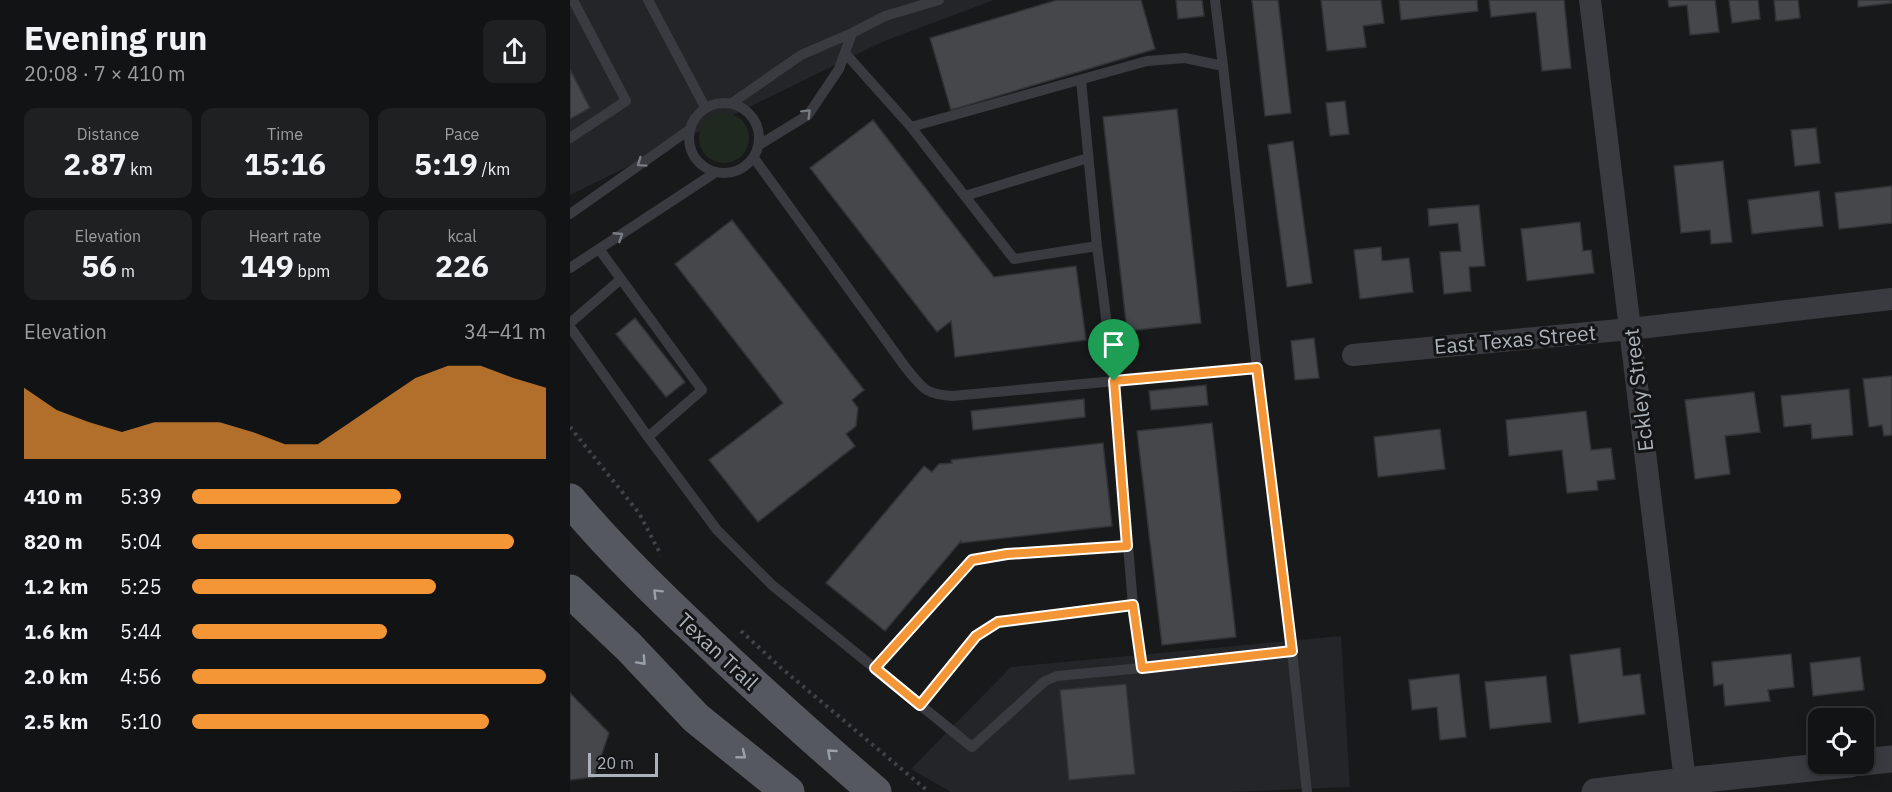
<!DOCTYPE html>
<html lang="en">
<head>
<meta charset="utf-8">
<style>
	body { margin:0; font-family:"IBM Plex Sans",sans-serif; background:#1f2022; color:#f1f3f6; height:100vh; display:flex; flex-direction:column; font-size:22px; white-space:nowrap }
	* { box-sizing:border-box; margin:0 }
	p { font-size:20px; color:#9c9ea0 }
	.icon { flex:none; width:33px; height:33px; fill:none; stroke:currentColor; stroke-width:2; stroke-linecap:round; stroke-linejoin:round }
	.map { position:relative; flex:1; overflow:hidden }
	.drawer { display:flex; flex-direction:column; background:#121314; width:570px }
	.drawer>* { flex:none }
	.buttons { position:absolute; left:1238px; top:708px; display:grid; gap:12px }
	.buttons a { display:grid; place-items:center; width:66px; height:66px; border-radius:12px; background:#121314; box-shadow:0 3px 15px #0003,0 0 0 2px #313234; font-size:30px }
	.scale { position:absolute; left:18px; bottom:15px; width:70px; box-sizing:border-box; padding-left:6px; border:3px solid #abb2ba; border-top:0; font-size:16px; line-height:21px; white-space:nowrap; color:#abb2ba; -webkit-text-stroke:4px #131416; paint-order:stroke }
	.pin { position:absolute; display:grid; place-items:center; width:51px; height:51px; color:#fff; margin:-62px -26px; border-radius:50% 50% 50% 0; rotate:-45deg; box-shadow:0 0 6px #0007 }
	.pin .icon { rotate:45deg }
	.round { display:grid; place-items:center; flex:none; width:63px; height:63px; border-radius:12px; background:#1f2022 }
	.summary { display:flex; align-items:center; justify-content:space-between; height:102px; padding:0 24px }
	h1 { font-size:33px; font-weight:700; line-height:45px }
	.metrics { display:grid; grid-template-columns:repeat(3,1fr); gap:9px; height:102px; padding:6px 24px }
	.metrics div { display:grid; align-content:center; border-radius:12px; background:#1f2022; text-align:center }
	.metrics b { font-size:30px; font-weight:700 }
	.metrics small { font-size:16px; font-weight:400 }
	.metrics p { font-size:16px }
	.chart { height:168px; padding:12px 24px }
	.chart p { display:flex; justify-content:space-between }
	.chart svg { width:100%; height:108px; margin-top:6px; fill:#f59636; opacity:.7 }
	ul { padding:0 24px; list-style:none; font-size:20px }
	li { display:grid; grid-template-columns:96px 72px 1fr; align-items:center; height:45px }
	li i { height:15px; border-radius:8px; background:#f59636 }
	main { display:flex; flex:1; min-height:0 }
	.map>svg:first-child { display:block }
	.built { fill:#242528 }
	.green { fill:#202920 }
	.building { fill:#45474b; stroke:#323337; stroke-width:1.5 }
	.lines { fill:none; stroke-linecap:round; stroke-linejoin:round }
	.path { stroke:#3f4347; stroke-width:4; stroke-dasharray:3 4.5; stroke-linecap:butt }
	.service { stroke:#393b40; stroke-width:10 }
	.minor { stroke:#393b40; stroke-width:22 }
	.tertiary { stroke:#393b40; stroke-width:27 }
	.primary { stroke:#55595f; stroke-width:33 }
	.oneway { stroke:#787c83 }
	.oneway2 { stroke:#9aa0a8 }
	.route-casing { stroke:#fff; stroke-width:12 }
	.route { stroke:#f59636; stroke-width:8 }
	.labels { text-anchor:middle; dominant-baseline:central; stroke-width:6; stroke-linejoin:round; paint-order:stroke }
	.street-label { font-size:21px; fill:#abb2ba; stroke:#131416 }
</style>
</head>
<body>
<main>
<section class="drawer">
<div class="summary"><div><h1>Evening run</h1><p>20:08 · 7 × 410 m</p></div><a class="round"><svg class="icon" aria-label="share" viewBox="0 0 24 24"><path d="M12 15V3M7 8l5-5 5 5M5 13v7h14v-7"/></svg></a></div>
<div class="metrics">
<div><p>Distance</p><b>2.87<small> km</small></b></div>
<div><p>Time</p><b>15:16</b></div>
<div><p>Pace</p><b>5:19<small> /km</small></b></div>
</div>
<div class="metrics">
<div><p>Elevation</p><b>56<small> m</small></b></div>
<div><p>Heart rate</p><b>149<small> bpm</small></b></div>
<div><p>kcal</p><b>226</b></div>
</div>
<div class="chart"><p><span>Elevation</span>34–41 m</p>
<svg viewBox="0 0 160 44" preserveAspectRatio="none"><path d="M0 44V15L10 24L20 29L30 33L40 29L50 29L60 29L70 33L80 38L90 38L100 29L110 20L120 11L130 6L140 6L150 11L160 15V44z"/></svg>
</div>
<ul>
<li><b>410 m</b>5:39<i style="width:59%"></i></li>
<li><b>820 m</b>5:04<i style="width:91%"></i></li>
<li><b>1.2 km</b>5:25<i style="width:69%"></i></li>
<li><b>1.6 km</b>5:44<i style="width:55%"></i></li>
<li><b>2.0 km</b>4:56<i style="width:100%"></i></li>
<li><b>2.5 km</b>5:10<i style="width:84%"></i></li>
</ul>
</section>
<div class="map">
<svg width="1322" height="792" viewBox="0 0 1322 792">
	<rect width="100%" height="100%" fill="#18191b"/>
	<!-- built -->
	<path class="built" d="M 0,0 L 424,0 L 312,42 L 0,195 Z
		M 771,636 L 780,787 L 658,792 L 381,792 L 341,769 L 441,667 Z"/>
	<!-- green -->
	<path class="green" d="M129 138a25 25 0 1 1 50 0a25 25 0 1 1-50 0Z"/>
	<!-- building -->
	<path class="building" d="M 487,0 L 571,0 L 585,49 L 381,110 L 360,38 Z
		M 606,0 L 632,0 L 634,16 L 608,19 Z
		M 682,0 L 708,0 L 721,113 L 695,116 Z
		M 751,0 L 811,0 L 814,23 L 793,26 L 796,47 L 757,51 Z
		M 829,0 L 907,0 L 908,11 L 831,20 Z
		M 919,0 L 994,0 L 1001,68 L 972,71 L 966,12 L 921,17 Z
		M 1098,0 L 1145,0 L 1149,32 L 1120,35 L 1117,5 L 1099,7 Z
		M 1159,0 L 1188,0 L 1190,19 L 1162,23 Z
		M 1204,0 L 1228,0 L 1230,18 L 1206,21 Z
		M 1288,0 L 1321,0 L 1322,3 L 1288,7 Z
		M 0,69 L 20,108 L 0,119 Z
		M 775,101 L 779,134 L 760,136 L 756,103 Z
		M 607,109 L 631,323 L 557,331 L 533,117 Z
		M 303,120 L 424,277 L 506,266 L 516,340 L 385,357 L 381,321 L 367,332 L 240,168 Z
		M 1246,128 L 1250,163 L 1225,166 L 1221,130 Z
		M 723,141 L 742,283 L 717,287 L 698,145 Z
		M 1153,161 L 1162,242 L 1141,244 L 1140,230 L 1111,233 L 1104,166 Z
		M 1322,186 L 1322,223 L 1269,229 L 1265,193 Z
		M 1249,191 L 1253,226 L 1182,234 L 1178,200 Z
		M 909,205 L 915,266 L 899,267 L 901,291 L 874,294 L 870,252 L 891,251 L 888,223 L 859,226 L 858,209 Z
		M 162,220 L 294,390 L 282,400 L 288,408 L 286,426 L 276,434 L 285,446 L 188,522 L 139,460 L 213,403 L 105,264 Z
		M 1010,222 L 1013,251 L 1021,250 L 1024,273 L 957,281 L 951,229 Z
		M 811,247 L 812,261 L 839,258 L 843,292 L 790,299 L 784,250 Z
		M 65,318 L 115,382 L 96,397 L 46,334 Z
		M 744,338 L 749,378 L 725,380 L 721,341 Z
		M 1322,376 L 1322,435 L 1314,436 L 1312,425 L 1299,427 L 1293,379 Z
		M 636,385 L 638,405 L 581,410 L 579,391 Z
		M 1279,389 L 1283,435 L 1242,439 L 1241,424 L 1214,427 L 1211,396 Z
		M 1184,392 L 1190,432 L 1155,436 L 1160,474 L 1125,479 L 1115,400 Z
		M 514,399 L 515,417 L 403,430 L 401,411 Z
		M 1016,411 L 1021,450 L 1041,448 L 1045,479 L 1027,481 L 1028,490 L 997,493 L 992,450 L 939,456 L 936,420 Z
		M 642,423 L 666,637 L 592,645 L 567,431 Z
		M 870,429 L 875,469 L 808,477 L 804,437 Z
		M 533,443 L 542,526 L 391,543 L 391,541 L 315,631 L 256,583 L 354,466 L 362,472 L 369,464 L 382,463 L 381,460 Z
		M 1050,648 L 1053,676 L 1070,674 L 1075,714 L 1009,723 L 1000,655 Z
		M 1221,654 L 1224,687 L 1198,690 L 1200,701 L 1155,706 L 1153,684 L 1144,686 L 1142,662 Z
		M 1290,657 L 1294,690 L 1243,696 L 1240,663 Z
		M 889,674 L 896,737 L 870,740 L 867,707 L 842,710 L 839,680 Z
		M 976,676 L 981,722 L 920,729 L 915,682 Z
		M 556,684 L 565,774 L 499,780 L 490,690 Z
		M 0,693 L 39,733 L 24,777 L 0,780 Z"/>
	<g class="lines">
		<!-- path -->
		<path class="path" d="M 0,427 L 69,513 L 91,555
			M 171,631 L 210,667 L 359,792"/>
		<!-- service -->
		<path class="service" d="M 78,0 L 135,107
			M 645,0 L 653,66
			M119 138a35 35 0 1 1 70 0a35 35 0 1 1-70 0Z
			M 162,103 L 231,55 L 282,33 L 315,16 L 369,0
			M 341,127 L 444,259 L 527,246
			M 0,138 L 56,101 L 3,0
			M 189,145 L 238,115 L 269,69 L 282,33
			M 184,158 L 336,368 C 353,388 354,394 382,396 L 687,368 L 653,66 L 615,58 L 577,61 L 341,127 L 275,53
			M 395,196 L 518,158
			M 0,214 L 119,130
			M 0,268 L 146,172
			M 0,323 L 51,279
			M 0,327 L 78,437 L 132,390 L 29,249
			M 687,368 L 722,651 L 737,792
			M 78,437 L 147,530 L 202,585 L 402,747 L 475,681 L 487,676 L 572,668 L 563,605 L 544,381 L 527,246 L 511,80
			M 305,668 L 402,560 L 437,554 L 557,546
			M 572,668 L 722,651
			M 350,705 L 406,636 L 428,622 L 563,605"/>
		<!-- minor -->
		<path class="minor" d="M 1020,0 L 1115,781
			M 783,355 L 1060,329 L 1322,299"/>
		<!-- tertiary -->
		<path class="tertiary" d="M 1293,762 L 1322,759
			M 1025,792 L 1115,781 L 1280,764"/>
		<!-- primary -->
		<path class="primary" d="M 0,500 C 40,548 85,592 131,635 C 187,689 246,741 305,792
			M 0,591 L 59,647 L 126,718 L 218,792"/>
	</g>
	<!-- one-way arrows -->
	<defs><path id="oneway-chevron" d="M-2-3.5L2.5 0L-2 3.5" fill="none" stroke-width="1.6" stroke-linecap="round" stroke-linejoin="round" transform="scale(1.5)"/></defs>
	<g class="oneway">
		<use href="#oneway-chevron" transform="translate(237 113) rotate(-45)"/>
		<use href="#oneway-chevron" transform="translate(71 163) rotate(145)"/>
		<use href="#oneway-chevron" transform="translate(49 236) rotate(-33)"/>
	</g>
	<g class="oneway2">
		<use href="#oneway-chevron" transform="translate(87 593) rotate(-135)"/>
		<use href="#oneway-chevron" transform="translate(72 661) rotate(47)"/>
		<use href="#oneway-chevron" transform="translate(261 753) rotate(-139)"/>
		<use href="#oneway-chevron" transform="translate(172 755) rotate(39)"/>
	</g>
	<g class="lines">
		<!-- route casing -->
		<g class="route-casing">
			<path id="route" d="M 687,368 L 722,651 L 572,668 L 563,605 L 428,622 L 406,636 L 350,705 L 305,668 L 402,560 L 437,554 L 557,546 L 544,381 Z"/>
		</g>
		<!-- route -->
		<use href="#route" class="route"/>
	</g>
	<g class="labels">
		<!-- street labels -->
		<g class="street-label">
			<text transform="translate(945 339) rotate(-5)">East Texas Street</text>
			<text transform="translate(1068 390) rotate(-97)">Eckley Street</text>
			<text transform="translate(148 651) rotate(43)">Texan Trail</text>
		</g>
	</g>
</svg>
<div class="buttons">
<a><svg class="icon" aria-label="locate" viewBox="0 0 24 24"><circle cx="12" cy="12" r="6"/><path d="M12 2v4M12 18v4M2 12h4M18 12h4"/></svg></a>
</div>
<div class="scale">20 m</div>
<div class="pin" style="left:544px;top:381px;background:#1e9e55"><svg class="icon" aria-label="arrive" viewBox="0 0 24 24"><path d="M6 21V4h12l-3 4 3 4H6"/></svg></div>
</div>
</main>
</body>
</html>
